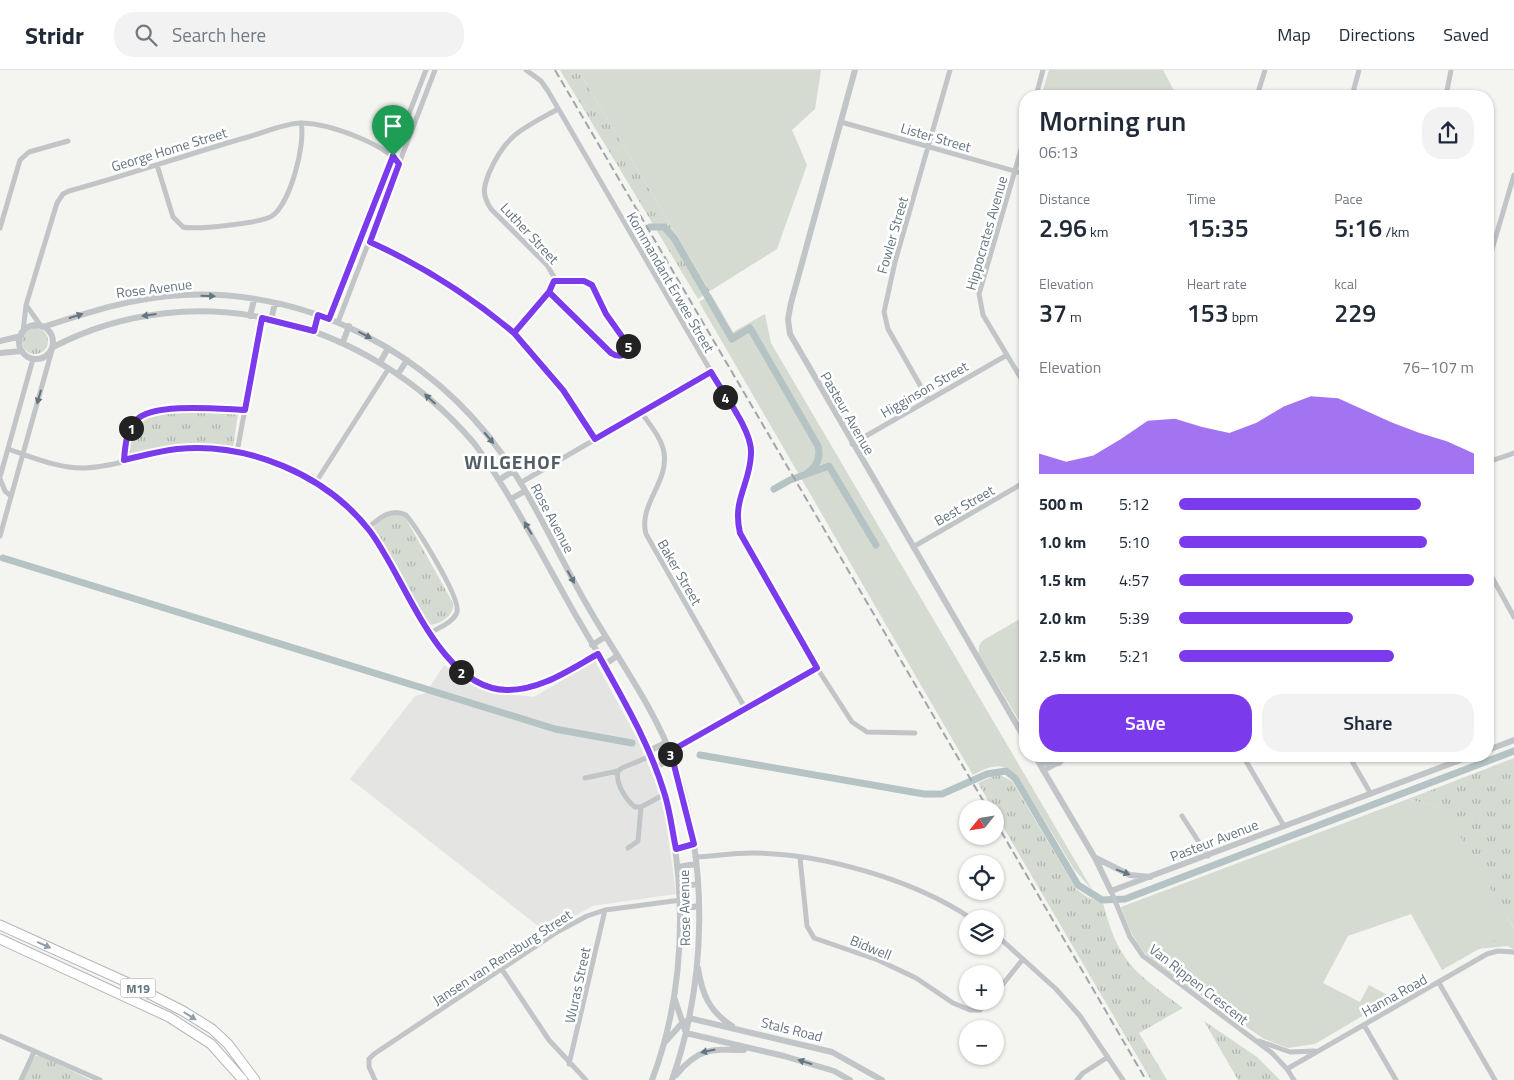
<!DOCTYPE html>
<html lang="en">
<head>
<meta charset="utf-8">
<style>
	body { margin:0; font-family:"Titillium Web",sans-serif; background:#f2f2f3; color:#1f2937; height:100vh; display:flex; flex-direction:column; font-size:19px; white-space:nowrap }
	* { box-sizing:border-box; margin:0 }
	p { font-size:16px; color:#747a83 }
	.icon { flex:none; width:28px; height:28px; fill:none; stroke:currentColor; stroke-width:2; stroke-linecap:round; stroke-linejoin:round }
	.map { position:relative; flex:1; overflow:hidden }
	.drawer { position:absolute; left:1019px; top:20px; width:475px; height:672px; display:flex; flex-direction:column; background:#fff; border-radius:20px; box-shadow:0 1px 4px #0004 }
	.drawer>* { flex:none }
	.needle { width:32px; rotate:240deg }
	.tools { position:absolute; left:959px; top:730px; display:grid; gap:10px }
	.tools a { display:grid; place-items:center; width:45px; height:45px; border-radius:50%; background:#fff; box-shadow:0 1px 4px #0004; font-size:25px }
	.pin { position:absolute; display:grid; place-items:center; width:42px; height:42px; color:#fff; margin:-51px -21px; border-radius:50% 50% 50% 0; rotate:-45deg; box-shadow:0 0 5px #0007 }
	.pin .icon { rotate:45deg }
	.km { position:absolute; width:25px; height:25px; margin:-12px; border-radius:50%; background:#222; color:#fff; font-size:14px; line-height:25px; text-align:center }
	.round { display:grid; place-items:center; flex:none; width:52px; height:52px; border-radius:20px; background:#f2f2f3 }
	.head { display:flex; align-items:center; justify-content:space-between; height:85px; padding:0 20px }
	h1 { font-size:28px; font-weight:600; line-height:38px }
	.metrics { display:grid; grid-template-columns:repeat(3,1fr); gap:8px; height:85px; padding:5px 20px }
	.metrics div { display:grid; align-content:center }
	.metrics b { font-size:25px; font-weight:600 }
	.metrics small { font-size:14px; font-weight:400 }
	.metrics p { font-size:14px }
	.chart { height:140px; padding:10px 20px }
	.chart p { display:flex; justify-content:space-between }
	.chart svg { width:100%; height:90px; margin-top:5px; fill:#7c3aed; opacity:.7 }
	.cta { display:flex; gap:10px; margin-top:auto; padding:10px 20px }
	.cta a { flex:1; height:58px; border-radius:20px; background:#7c3aed; color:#fff; font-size:20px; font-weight:600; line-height:58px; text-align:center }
	.cta a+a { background:#f2f2f3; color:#1f2937 }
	ul { padding:0 20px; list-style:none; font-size:16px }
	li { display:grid; grid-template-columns:80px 60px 1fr; align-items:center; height:38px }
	li i { height:12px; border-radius:6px; background:#7c3aed }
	header { display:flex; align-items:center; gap:30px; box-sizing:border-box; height:70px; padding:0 25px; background:#fff; border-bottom:1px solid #e0e1e3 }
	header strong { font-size:24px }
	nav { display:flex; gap:28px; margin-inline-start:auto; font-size:18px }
	.search { width:350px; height:45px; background:#f2f2f3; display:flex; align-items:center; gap:12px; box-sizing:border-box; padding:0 18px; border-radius:20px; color:#747a83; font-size:19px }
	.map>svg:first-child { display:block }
	.built { fill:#e4e5e3 }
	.grass { fill:url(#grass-tufts) }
	.park { fill:#d5dbd1 }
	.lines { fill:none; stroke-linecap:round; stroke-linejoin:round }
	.canal { stroke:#b5c3c5; stroke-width:7 }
	.trunk-casing { stroke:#b4b7ba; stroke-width:11 }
	.minor { stroke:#c2c5c8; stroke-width:5 }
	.tertiary { stroke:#c2c5c8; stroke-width:6 }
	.trunk { stroke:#fff; stroke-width:9 }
	.rail { stroke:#a0a7ab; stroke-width:2; stroke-dasharray:8 4; stroke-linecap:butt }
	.oneway { fill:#647580 }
	.oneway2 { fill:#929ea6 }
	.route-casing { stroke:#fff; stroke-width:10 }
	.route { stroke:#7c3aed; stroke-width:6 }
	.labels { text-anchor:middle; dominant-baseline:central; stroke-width:5; stroke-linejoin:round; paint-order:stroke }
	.shield { fill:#fff; stroke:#929ea6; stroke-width:1 }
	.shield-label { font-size:12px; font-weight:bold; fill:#647580 }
	.street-label { font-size:14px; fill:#647580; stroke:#fff }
	.district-label { font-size:19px; font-weight:bold; letter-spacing:1px; fill:#515e65; stroke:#fff }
</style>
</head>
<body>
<header>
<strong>Stridr</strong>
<div class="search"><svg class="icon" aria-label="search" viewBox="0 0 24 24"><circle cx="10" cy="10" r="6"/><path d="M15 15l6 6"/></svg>Search here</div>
<nav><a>Map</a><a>Directions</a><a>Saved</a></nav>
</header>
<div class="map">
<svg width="1514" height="1010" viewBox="0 0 1514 1010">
	<defs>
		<pattern id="grass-tufts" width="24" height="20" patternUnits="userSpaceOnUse" patternTransform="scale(1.25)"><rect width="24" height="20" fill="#d5dbd1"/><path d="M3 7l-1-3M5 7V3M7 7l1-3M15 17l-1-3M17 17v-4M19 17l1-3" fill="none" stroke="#b0b6af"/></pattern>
	</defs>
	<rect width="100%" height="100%" fill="#f4f4f0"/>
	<!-- built -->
	<path class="built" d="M 595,591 L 637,668 L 655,711 L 665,743 L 676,824 L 592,836 L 547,863 L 350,709 L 415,626 L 426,623 L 444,595 L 488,622 L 534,627 Z"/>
	<!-- grass -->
	<path class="grass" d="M 560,0 L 578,0 L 710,221 L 698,229 Z
		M22 271a13 13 0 1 1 26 0a13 13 0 1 1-26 0Z
		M 199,340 L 238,344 L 233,377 L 180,376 L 131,386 L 128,383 C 120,338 170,342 199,340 Z
		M 398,444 L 405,447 L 453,533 C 455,545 441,554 430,555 L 426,552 L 373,462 C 375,448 387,445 398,444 Z
		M 1514,688 L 1514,879 L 1507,876 L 1477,879 L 1514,858 L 1437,737 L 1408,729 Z
		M 998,704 L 1012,711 L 1076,819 L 1087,827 L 1103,833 C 1119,894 1135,902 1183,938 L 1139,963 L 1167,1010 L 1151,1010 L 995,743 L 995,739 L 993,739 L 978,713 Z
		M 1204,951 L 1257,987 L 1280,1010 L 1238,1010 Z
		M 35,986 L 41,986 L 91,1010 L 22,1010 Z"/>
	<!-- park -->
	<path class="park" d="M 578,0 L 821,0 L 815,39 L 792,60 L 807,95 L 777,179 L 710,221 Z
		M 1049,0 L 1163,0 L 1177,26 L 1041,26 Z
		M 711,224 L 733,262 L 765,244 L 771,273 L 1093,821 L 1074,799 L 1017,705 C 1001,691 990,696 973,705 L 699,232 Z
		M 1025,546 L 1025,660 L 979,584 L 979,576 L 982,571 Z
		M 1408,729 L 1437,737 L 1451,750 L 1514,859 L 1442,900 L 1411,844 L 1348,866 L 1323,913 L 1360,932 L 1369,915 L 1393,928 L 1315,974 L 1288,978 L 1264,969 L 1155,894 C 1137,877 1129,860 1121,837 Z"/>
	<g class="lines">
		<!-- canal -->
		<path class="canal" d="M 650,157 L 664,157 L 674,168 L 732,269 L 750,258 L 818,376 C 821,388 817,397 806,404
			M 774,419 L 790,410 L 829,396 L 876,475
			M 3,488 L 555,659 L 632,673
			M 700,685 L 924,724 L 942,724 L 987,704 L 1006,701 L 1015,708 L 1078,815 L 1102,830 L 1125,829 L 1514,681"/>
		<!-- trunk casing -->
		<g class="trunk-casing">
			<path id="trunk" d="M 0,855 L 124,911 L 183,941 L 212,959 L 228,974 L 255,1010
				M 0,869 L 169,947 L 211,974 L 243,1010"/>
		</g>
		<!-- minor -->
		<path class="minor" d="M 526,0 L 541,11 L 548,21 L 745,360 C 758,393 744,400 738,431 C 735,446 739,460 744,473 L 817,598 L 852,652 L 867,662 L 915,663
			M 1036,26 L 1043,0
			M 1257,26 L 1265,0
			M 1352,26 L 1359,0
			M 1446,26 L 1451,0
			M 841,52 L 1025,104
			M 1025,66 L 979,224 L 983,245 L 1025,315
			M 157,95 L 173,147 L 183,157 C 196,160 262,153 272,146 C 290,134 306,74 301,53
			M 0,158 L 20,90 L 29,82 L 68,71
			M 362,168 C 382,179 404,187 424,198 C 501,242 549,294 595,369
			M 1488,193 L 1514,105
			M 549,222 L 611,283 L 619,286 L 628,282 L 628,275 L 606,245 L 592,215 L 584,211 L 554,211
			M 26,235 L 41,256
			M 329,249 L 426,0
			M 338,252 L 435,0
			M 23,262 L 26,235 L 57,133 L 63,124 L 69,121 C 129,105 188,84 248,67 C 262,63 288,52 303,53 C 329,54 384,73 399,94
			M 514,263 L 553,217 L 554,207 L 547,195 L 491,139 C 482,125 483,118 489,103 C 506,64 522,59 558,39
			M 928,329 L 888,259 L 884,242 L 895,192 L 950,0
			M 641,342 C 649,354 662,368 664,383 C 669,412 638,435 646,464 L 745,638
			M 852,374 L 1007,285
			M 8,379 C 32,387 59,399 85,398 C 114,397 145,385 174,380 C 217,372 279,389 316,412 C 335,424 355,442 369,460 C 413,518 439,637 534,617 C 556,612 578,595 598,584
			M 237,382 L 262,248
			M 124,390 C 125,378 126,360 136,350 C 154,332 220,339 245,341
			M 1488,392 L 1514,383
			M 0,407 L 33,289
			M 0,409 L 5,421 L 11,426
			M 316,412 L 389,298
			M 520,413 L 711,302
			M 368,458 C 378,449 391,437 406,445 C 417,458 461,528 457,542 C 454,552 438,558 430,563
			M 0,466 L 52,280
			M 913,477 L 1025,412
			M 1488,500 L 1514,547
			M 669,682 L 817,598
			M 651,686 L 622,698 L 618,701 C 615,713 626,730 635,737 L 641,737 L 665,724
			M 1243,686 L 1284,756
			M 1349,686 L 1371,724
			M 1043,701 L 1071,686
			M 585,708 L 618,701
			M 1182,746 L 1208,786
			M 628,778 L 638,771 L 641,737
			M 695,787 C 714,786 733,783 752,783 C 821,783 915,810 972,849
			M 800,788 L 807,856 L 814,868 L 878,890 L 916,908 L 953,933 L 970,940 L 980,940 L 990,931
			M 1111,821 L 1130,867 L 1143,886 L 1272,983 L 1287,999 L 1294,1010
			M 995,864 L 1056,919 L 1080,946 L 1123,1010
			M 501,898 L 549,970 L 586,1010
			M 1439,913 L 1495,1010
			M 995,924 L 1023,889
			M 1364,955 L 1396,1010
			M 0,966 L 100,1010
			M 1259,971 L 1290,982 L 1315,981
			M 569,994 L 605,840
			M 1287,999 L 1487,884 L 1498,881 L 1514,882
			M 21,1010 L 34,982
			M 375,1010 L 369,997 L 369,989 L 374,984 L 557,862 L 587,846 L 605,840 L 681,830
			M 1077,1010 L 1083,1003 L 1108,987"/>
		<!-- tertiary -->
		<path class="tertiary" d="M 855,0 L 791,233 L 788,249 L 790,264 L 1025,669
			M 250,246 L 254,230
			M 271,250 L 275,233
			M19 272a17 17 0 1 1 34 0a17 17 0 1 1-34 0Z
			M 43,257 C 89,242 135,227 183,225 C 309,219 429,282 502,384 C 535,431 558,485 587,535 C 616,586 654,637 674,692 C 709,793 707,910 672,1010
			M 314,261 L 318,245
			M 0,271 L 21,266
			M 343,272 L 349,256
			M 53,277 C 198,202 369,251 473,372 C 485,387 495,404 505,420 C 528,458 549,498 571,537 C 598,585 631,633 651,685 C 689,785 690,910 652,1010
			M 0,283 L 22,281
			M 380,293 L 388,278
			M 398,304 L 407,290
			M 499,410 L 513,401
			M 511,429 L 525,421
			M 592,575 L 605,567
			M 604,595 L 617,586
			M 1488,680 L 1514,670
			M 649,681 L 665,673
			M 1035,686 L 1095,788 L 1111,821 L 1471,686
			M 1037,689 L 1048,694 L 1059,693
			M 655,697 L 672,689
			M 676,779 L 694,774
			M 1096,788 L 1130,805 L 1150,807
			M 678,797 L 696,794
			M 680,817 L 697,814
			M 682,839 L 698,836
			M 698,898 C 702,924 709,941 732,956
			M 674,927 L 686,963
			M 689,948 L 832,982 L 882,1010
			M 686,963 L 784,986 L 834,1001 L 850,1010
			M 666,971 L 684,951
			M 676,1005 C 699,978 710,979 744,980"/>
		<!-- trunk -->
		<use href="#trunk" class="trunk"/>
		<!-- rail -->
		<path class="rail" d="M 555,0 L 988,739
			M 995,751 L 1146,1010"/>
	</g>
	<!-- one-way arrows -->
	<defs><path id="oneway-solid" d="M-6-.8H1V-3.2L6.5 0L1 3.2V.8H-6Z" transform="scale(1.25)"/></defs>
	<g class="oneway">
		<use href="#oneway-solid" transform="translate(208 226) rotate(2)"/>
		<use href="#oneway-solid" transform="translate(149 245) rotate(172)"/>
		<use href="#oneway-solid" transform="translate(76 246) rotate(-18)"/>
		<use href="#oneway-solid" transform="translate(365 265) rotate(27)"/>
		<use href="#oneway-solid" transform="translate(39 327) rotate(106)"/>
		<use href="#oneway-solid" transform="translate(430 329) rotate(-138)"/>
		<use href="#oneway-solid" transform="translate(489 368) rotate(50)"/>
		<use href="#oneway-solid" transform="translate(528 458) rotate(-121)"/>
		<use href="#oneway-solid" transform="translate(571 507) rotate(61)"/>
		<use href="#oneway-solid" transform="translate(1123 802) rotate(21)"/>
		<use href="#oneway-solid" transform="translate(708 981) rotate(168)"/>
		<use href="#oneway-solid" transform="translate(805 992) rotate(-163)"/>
	</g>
	<g class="oneway2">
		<use href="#oneway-solid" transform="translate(44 875) rotate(24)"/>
		<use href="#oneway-solid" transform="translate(190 946) rotate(32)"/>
	</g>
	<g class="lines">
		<!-- route casing -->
		<g class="route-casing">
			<path id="route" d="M 393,86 L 329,249 L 318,245 L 314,261 L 262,248 L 245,340 C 220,339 154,332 136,350 C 126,360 125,378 124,390 C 142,386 159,381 177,379 C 247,372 325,404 369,460 C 405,506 438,619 507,620 C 541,620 569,600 598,584 C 623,629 649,673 664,722 C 670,740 672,760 676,779 L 694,774 L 674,695 L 669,682 L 817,598 L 740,463 C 732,429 750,415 751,384 C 753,361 722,322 711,302 L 595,369 L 563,320 L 514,263 L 549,222 L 554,211 L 584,211 L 592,215 L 606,244 L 628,275 L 628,282 C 622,287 617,287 611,283 L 549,222 L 514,263 C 469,225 423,196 370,172 L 399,94 L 393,86"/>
		</g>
		<!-- route -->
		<use href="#route" class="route"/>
	</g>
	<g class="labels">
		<!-- shield labels -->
		<rect class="shield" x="120.5" y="908.5" width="35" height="19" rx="4"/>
		<g class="shield-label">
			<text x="138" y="918">M19</text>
		</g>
		<!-- street labels -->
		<g class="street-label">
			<text transform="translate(936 67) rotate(16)">Lister Street</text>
			<text transform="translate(169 79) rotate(-17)">George Home Street</text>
			<text transform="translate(530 163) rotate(47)">Luther Street</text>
			<text transform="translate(986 163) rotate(-74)">Hippocrates Avenue</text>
			<text transform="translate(892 165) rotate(-74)">Fowler Street</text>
			<text transform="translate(671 212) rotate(60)">Kommandant Erwee Street</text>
			<text transform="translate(154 218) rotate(-7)">Rose Avenue</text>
			<text transform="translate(924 319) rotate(-30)">Higginson Street</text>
			<text transform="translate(848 343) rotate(60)">Pasteur Avenue</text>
			<text transform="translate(964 435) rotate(-30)">Best Street</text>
			<text transform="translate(553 448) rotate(62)">Rose Avenue</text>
			<text transform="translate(680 502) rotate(60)">Baker Street</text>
			<text transform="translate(1214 770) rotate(-21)">Pasteur Avenue</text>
			<text transform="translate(684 838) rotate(-91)">Rose Avenue</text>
			<text transform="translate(871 877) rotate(22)">Bidwell</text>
			<text transform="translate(502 887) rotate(-33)">Jansen van Rensburg Street</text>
			<text transform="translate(1199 914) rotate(38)">Van Rippen Crescent</text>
			<text transform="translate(577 915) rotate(-78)">Wuras Street</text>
			<text transform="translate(1394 925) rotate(-29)">Hanna Road</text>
			<text transform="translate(792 959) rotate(14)">Stals Road</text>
		</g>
		<!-- district labels -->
		<g class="district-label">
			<text x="513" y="391">WILGEHOF</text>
		</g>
	</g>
</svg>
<div class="tools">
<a><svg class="needle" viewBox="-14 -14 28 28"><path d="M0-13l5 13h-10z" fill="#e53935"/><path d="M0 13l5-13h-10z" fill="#747a83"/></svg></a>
<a><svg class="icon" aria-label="locate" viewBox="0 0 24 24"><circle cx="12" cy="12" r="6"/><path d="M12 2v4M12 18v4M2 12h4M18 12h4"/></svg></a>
<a><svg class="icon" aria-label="layers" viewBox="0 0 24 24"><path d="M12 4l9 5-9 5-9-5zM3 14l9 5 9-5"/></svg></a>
<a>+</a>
<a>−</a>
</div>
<div class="pin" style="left:393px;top:86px;background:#1e9e55"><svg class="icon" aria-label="arrive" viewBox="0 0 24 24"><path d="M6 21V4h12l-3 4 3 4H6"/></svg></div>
<b class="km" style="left:131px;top:358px">1</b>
<b class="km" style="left:461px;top:602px">2</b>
<b class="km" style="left:670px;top:684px">3</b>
<b class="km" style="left:725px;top:327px">4</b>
<b class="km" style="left:628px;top:276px">5</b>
<section class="drawer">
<div class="head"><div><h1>Morning run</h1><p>06:13</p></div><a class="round"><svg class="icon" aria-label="share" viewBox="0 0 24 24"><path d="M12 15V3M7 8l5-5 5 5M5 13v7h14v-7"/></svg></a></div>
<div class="metrics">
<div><p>Distance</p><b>2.96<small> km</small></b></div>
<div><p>Time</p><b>15:35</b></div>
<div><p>Pace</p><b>5:16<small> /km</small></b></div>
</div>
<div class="metrics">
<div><p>Elevation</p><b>37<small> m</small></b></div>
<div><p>Heart rate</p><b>153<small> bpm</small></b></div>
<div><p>kcal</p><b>229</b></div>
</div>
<div class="chart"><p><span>Elevation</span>76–107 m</p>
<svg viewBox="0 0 160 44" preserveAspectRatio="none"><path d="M0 44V34L10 38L20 35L30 27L40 18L50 17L60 21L70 24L80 19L90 11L100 6L110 7L120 13L130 19L140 24L150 28L160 34V44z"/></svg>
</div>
<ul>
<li><b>500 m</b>5:12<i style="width:82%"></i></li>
<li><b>1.0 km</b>5:10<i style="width:84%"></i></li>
<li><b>1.5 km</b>4:57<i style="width:100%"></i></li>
<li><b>2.0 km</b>5:39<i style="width:59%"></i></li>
<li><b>2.5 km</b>5:21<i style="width:73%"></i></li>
</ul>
<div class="cta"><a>Save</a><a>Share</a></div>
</section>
</div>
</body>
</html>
